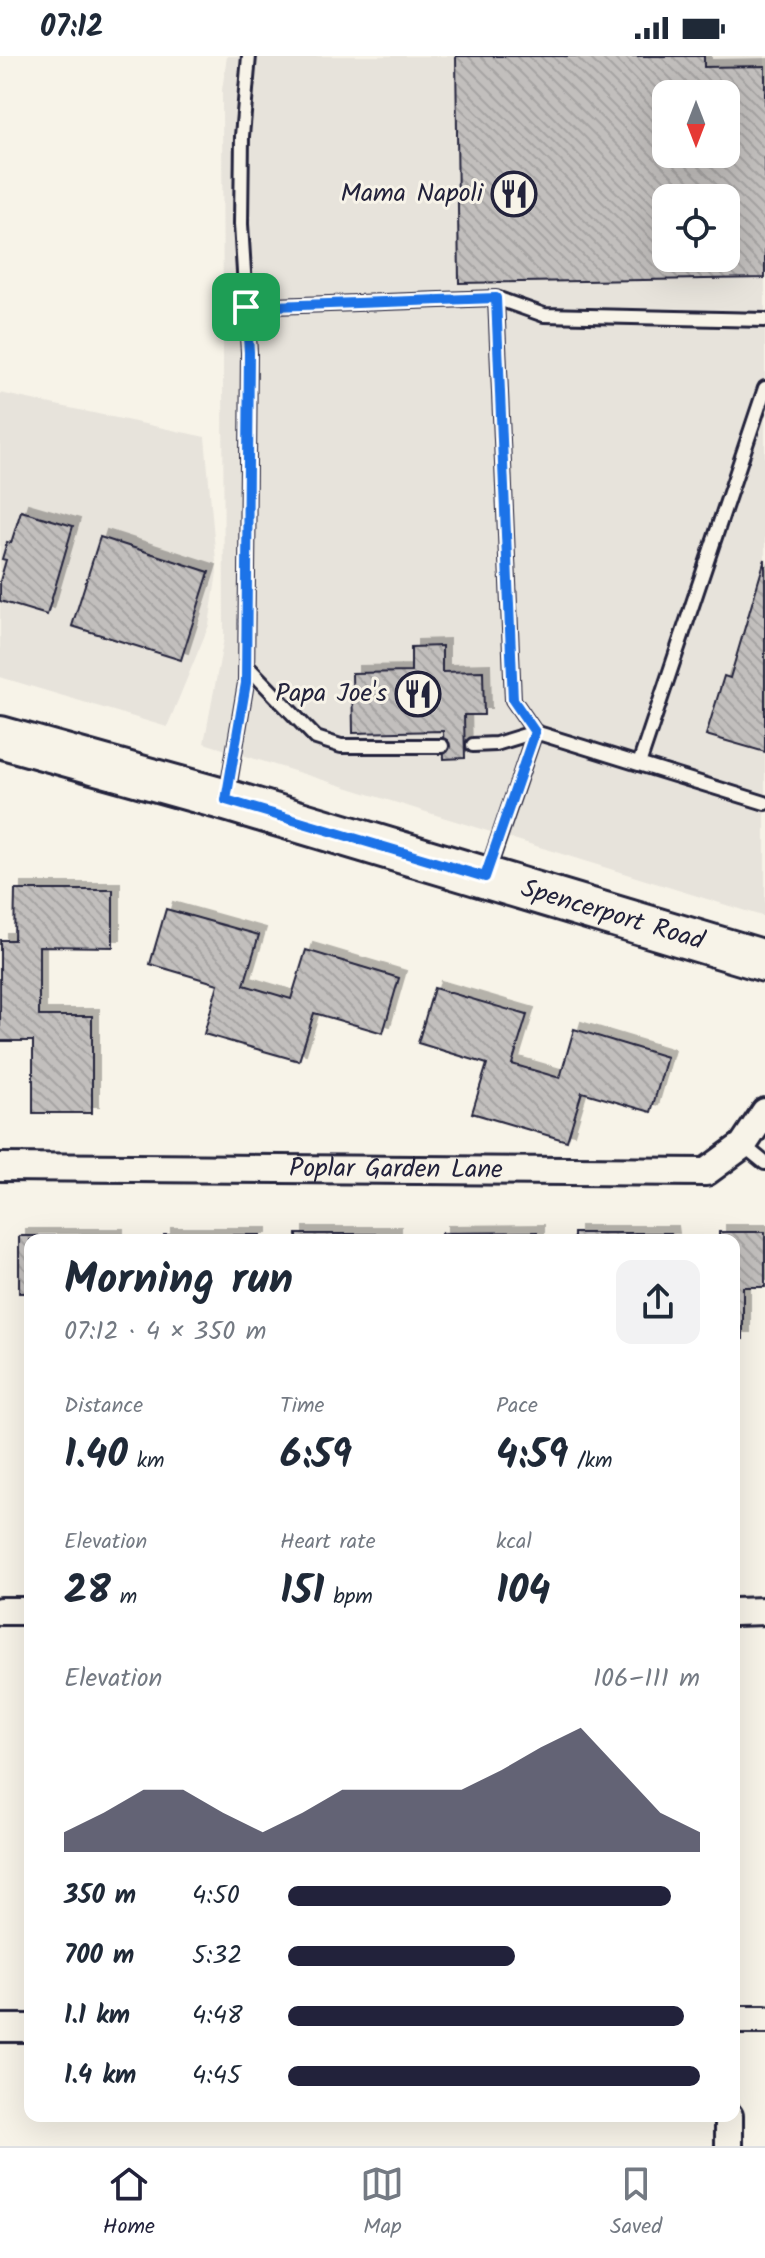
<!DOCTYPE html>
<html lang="en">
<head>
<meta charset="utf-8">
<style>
	body { margin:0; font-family:Kalam,sans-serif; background:#f2f2f3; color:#1f2937; height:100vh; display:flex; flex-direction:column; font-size:30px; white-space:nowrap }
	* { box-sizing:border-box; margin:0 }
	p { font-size:26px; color:#747a83 }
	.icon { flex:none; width:44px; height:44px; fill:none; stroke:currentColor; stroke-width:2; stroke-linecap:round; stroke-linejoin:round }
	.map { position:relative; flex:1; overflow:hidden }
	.panel { position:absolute; left:24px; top:1178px; width:716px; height:888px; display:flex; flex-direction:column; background:#fff; border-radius:16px; box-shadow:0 8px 32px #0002 }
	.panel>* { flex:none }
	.needle { width:52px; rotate:180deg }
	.fabs { position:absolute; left:652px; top:24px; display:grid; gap:16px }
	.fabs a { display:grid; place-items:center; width:88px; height:88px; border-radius:16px; background:#fff; box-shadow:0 8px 32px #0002; font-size:40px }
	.pin { position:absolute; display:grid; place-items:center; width:68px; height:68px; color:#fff; margin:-34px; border-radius:16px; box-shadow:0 4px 12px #0006 }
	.round { display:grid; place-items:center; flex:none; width:84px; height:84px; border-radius:16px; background:#f2f2f3 }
	.head { display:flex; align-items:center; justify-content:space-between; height:136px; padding:0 40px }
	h1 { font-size:44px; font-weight:600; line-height:60px }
	.metrics { display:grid; grid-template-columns:repeat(3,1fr); gap:12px; height:136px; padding:8px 40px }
	.metrics div { display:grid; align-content:center }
	.metrics b { font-size:40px; font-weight:600 }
	.metrics small { font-size:22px; font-weight:400 }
	.metrics p { font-size:22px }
	.chart { height:224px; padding:16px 40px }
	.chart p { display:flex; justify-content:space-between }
	.chart svg { width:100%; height:144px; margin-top:8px; fill:#22223b; opacity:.7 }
	ul { padding:0 40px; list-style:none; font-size:26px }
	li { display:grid; grid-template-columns:128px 96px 1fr; align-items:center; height:60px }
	li i { height:20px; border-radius:10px; background:#22223b }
	.status { display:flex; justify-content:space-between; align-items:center; height:56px; padding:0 40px; background:#fff; direction:ltr }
	.status svg { height:22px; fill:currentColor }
	.menu { display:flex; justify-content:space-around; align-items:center; height:112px; border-top:2px solid #e0e1e3; background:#fff; font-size:22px; color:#747a83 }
	.menu a { display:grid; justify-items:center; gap:4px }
	.menu .current { color:#22223b }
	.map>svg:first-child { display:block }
	.built { fill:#e7e3db; fill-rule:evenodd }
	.building { fill:url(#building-back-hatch); stroke:#22223b; stroke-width:2; fill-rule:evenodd; filter:url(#shadow) }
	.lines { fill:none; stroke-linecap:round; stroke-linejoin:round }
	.service-casing { stroke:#22223b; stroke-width:18 }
	.minor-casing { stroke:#22223b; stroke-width:32 }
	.primary-casing { stroke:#22223b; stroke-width:46 }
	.service { stroke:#f7f3e8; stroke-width:12 }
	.minor { stroke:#f7f3e8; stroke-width:26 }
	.primary { stroke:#f7f3e8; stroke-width:40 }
	.route-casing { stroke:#fff; stroke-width:16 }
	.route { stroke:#1a73e8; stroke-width:10 }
	.labels { text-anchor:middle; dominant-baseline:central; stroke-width:6; stroke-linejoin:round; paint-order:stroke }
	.poi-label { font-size:26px; fill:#22223b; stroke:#f7f3e8; text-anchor:end }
	.street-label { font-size:26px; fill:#22223b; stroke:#f7f3e8 }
</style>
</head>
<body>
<div class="status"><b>07:12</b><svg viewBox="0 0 49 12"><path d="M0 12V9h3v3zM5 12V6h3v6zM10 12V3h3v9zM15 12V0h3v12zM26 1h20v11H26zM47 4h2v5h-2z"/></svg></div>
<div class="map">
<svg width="765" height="2090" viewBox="0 0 765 2090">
	<defs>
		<pattern id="building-back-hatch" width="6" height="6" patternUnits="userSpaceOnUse" patternTransform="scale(2)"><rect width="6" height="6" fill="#c2bfbd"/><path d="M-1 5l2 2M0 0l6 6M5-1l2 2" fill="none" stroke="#a6a4a3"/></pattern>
		<filter id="shadow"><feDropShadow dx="7" dy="-7" stdDeviation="0" flood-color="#0004"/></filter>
	</defs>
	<rect width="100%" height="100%" fill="#f7f3e8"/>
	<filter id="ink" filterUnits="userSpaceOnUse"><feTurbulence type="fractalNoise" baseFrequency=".0125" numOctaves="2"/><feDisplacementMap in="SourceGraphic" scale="16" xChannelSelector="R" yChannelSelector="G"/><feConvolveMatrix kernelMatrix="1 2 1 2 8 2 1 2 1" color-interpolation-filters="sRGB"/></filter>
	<g filter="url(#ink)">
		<!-- built -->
		<path class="built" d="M 227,0 L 765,0 L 765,861 L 204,687 L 224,582 L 222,34 ZM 666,38 L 726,38 L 726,98 L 666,98 ZM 666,142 L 726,142 L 726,202 L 666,202 Z
			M 0,337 L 205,381 L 217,516 L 209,569 L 167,671 L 0,621 Z"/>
		<!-- building -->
		<path class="building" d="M 456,0 L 704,0 L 704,11 L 765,10 L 765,222 L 459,227 ZM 666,38 L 726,38 L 726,98 L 666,98 ZM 666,142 L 726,142 L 726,202 L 666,202 Z
			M 21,455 L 73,470 L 47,559 L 0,545 L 0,525 L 6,504 L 2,503 L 7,486 L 11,487 Z
			M 100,481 L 209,516 L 181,604 L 72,570 Z
			M 765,503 L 765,696 L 706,679 L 724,620 L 730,622 Z
			M 442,590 L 442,616 L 483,615 L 484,659 L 464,659 L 465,702 L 444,703 L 443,675 L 353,677 L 352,617 L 411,616 L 411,591 Z
			M 15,834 L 113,834 L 113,891 L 39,890 L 39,960 L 92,960 L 92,1057 L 33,1057 L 33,985 L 0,985 L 0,884 L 14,884 Z
			M 166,853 L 259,879 L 244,929 L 291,943 L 306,894 L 399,922 L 383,977 L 314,957 L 299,1005 L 204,978 L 218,928 L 150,908 Z
			M 434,932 L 527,959 L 512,1008 L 560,1022 L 574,973 L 667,1001 L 651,1056 L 582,1036 L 567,1085 L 472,1057 L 487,1008 L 418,987 Z
			M 537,1176 L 537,1184 L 441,1184 L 441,1177 Z
			M 719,1176 L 765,1176 L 765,1231 L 743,1231 L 743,1283 L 734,1283 L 734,1184 L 719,1184 Z
			M 574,1177 L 671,1177 L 672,1184 L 574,1184 Z
			M 297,1178 L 394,1178 L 394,1184 L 297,1184 Z
			M 164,1179 L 260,1179 L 260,1184 L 164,1184 Z
			M 19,1180 L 116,1180 L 116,1184 L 30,1184 L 30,1237 L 19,1237 Z"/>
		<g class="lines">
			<!-- service casing -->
			<g class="service-casing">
				<path id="service" d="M 496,242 L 544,259 L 765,264
					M 246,251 L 496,242 L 513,644 L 535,676 L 496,688 L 473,689
					M 246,609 L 316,682 L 341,690 L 442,690
					M 639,708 L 765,332
					M 227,739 L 246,627 L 249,296 L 241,168 L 242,80 L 249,0
					M 487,817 L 535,676 L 765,747
					M 743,1089 L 765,1107"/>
			</g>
			<!-- minor casing -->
			<g class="minor-casing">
				<g id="minor">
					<path id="s1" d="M 0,1111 L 706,1116 L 743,1089 L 765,1056"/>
					<path d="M 0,1555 L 30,1555"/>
					<path d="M 734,1556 L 765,1555"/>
					<path d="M 734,1964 L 765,1964"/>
					<path d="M 0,1972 L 30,1972"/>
					<path d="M 729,2090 L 729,2060"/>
				</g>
			</g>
			<!-- primary casing -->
			<g class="primary-casing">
				<g id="primary">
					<path id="s2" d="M 0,681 L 226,744 L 765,905"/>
				</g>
			</g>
			<!-- service -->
			<use href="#service" class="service"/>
			<!-- minor -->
			<use href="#minor" class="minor"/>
			<!-- primary -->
			<use href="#primary" class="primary"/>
		</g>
	</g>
	<g class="lines" filter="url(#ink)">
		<!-- route casing -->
		<g class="route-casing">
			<path id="route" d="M 496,242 L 513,644 L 535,676 L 485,821 L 226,744 L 246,627 L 249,296 L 246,251 Z"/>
		</g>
		<!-- route -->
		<use href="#route" class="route"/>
	</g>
	<!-- icons -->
	<defs>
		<g id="restaurant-ring" transform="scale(2.3)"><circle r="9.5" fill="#f7f3e8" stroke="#22223b" stroke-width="1.5"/><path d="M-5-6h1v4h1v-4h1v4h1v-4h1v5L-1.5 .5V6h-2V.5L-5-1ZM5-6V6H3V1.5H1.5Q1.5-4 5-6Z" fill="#22223b"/></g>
	</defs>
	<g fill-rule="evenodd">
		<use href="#restaurant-ring" x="514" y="138"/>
		<use href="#restaurant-ring" x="418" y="638"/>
	</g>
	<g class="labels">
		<!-- poi labels -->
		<g class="poi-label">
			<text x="483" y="138">Mama Napoli</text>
			<text x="387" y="638">Papa Joe's</text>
		</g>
		<!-- street labels -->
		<g class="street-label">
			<text stroke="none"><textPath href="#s2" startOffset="638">Spencerport Road</textPath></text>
			<text stroke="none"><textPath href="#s1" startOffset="396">Poplar Garden Lane</textPath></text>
		</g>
	</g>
</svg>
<div class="fabs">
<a><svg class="needle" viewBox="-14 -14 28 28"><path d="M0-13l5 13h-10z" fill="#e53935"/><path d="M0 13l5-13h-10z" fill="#747a83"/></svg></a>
<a><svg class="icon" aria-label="locate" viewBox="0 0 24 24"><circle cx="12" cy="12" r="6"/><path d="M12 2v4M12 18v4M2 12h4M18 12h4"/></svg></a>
</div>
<div class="pin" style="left:246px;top:251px;background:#1e9e55"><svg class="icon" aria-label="arrive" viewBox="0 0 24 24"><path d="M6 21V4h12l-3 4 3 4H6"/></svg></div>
<section class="panel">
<div class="head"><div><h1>Morning run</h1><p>07:12 · 4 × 350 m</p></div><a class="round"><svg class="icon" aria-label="share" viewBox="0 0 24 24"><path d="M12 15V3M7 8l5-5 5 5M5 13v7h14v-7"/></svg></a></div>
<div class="metrics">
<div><p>Distance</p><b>1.40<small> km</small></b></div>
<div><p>Time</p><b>6:59</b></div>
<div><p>Pace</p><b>4:59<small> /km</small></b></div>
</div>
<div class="metrics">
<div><p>Elevation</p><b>28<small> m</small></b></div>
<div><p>Heart rate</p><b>151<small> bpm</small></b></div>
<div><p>kcal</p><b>104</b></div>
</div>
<div class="chart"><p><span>Elevation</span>106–111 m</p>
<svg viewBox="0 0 160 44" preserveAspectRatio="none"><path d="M0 44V38L10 32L20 25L30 25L40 32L50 38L60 32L70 25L80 25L90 25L100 25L110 19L120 12L130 6L140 19L150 32L160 38V44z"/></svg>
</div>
<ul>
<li><b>350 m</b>4:50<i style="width:93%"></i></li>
<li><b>700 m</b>5:32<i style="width:55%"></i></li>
<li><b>1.1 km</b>4:48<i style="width:96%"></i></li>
<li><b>1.4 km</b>4:45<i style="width:100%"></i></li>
</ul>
</section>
</div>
<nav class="menu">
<a class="current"><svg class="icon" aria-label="home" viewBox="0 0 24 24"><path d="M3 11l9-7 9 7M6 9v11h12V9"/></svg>Home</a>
<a><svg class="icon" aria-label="map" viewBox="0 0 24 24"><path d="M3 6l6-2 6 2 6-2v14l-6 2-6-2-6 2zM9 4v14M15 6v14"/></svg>Map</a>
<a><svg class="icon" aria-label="saved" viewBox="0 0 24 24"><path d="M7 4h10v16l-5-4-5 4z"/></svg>Saved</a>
</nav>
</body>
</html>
